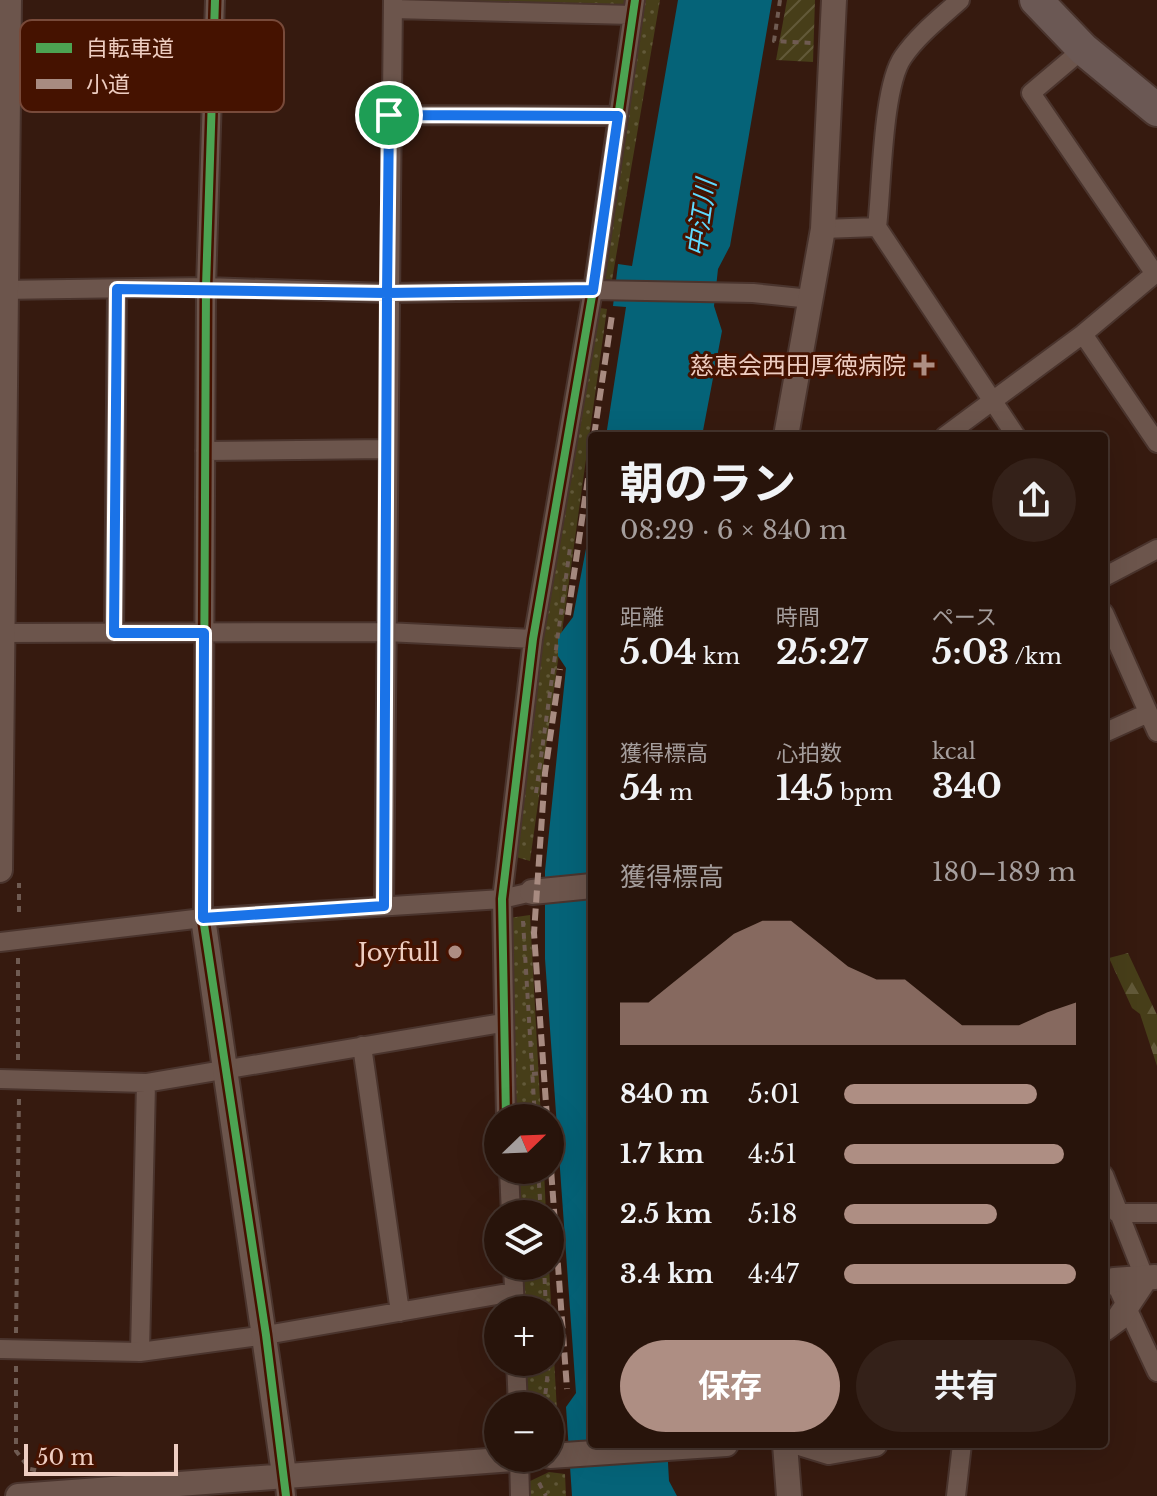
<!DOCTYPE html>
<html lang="ja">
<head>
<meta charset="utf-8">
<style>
	body { margin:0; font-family:"Libre Baskerville","Noto Sans JP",serif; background:#342119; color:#f1f3f6; height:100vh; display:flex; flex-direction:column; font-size:30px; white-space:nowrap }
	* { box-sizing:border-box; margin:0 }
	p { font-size:26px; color:#a59e9d }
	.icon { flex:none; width:44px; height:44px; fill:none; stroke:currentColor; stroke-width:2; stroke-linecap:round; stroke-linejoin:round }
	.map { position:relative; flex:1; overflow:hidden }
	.details { position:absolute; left:588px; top:432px; width:520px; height:1016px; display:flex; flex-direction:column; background:#28140b; border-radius:8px; box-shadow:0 8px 32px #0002,0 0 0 2px #44332c }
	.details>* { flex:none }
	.needle { width:52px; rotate:67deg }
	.buttons { position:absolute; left:484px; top:1104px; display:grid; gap:16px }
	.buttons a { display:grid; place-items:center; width:80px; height:80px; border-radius:50%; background:#28140b; box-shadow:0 8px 32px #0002,0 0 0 2px #44332c; font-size:40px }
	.scale { position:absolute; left:24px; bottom:20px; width:154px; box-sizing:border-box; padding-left:8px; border:4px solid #eecdc1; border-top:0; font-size:22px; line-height:28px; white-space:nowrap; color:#eecdc1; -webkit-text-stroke:6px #451200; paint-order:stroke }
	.pin { position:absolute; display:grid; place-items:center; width:68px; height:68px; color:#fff; margin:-34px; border:4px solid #fff; border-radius:50%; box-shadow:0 2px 8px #0007 }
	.round { display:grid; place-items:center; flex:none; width:84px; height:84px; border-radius:42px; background:#342119 }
	.headline { display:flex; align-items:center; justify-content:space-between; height:136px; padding:0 32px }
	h1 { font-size:44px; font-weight:700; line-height:60px }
	.metrics { display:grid; grid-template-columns:repeat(3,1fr); gap:12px; height:136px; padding:8px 32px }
	.metrics div { display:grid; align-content:center }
	.metrics b { font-size:34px; font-weight:700 }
	.metrics small { font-size:22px; font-weight:400 }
	.metrics p { font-size:22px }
	.chart { height:224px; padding:16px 32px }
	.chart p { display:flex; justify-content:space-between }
	.chart svg { width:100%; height:144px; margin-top:8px; fill:#ae8e83; opacity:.7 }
	.primary-button { display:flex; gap:16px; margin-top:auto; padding:16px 32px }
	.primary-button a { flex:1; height:92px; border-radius:48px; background:#ae8e83; color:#fff; font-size:32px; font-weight:700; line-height:92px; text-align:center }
	.primary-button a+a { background:#342119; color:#f1f3f6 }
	ul { padding:0 32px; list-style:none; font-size:26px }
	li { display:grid; grid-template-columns:128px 96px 1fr; align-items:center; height:60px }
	li i { height:20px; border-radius:10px; background:#ae8e83 }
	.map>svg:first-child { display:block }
	.grass { fill:url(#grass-dots) }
	.forest { fill:url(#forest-firs) }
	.garden { fill:url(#garden-furrows) }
	.water { fill:#056378 }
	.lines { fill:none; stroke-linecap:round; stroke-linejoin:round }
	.minor-casing { stroke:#4a342d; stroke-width:22 }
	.tertiary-casing { stroke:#4a342d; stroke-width:28 }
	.trunk-casing { stroke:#4a342d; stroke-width:36 }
	.path { stroke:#6f5b52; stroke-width:4; stroke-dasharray:6 6; stroke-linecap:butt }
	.minor { stroke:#6c554c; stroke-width:18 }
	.tertiary { stroke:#6c554c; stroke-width:24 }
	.trunk { stroke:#6b5854; stroke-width:32 }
	.quiet { stroke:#a88b81; stroke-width:6; stroke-dasharray:12 6; stroke-linecap:butt }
	.cycleway-casing { stroke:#451200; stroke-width:13 }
	.cycleway { stroke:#4ca352; stroke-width:8 }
	.route-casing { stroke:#fff; stroke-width:16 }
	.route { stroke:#1a73e8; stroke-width:10 }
	.poi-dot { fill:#ae8e83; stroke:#451200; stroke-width:3 }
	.labels { text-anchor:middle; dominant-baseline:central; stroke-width:6; stroke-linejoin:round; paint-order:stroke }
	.poi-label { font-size:24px; fill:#eecdc1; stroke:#451200; text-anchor:end }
	.water-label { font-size:26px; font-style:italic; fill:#5fd9fd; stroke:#451200 }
	.key { fill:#451200; stroke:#784a3a; stroke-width:2 }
	.key-label { font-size:22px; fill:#eecdc1 }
</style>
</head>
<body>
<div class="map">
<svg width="1157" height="1496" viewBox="0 0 1157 1496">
	<defs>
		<pattern id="grass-dots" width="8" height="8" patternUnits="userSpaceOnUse" patternTransform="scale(2)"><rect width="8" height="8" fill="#473e19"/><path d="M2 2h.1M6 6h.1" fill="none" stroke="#625939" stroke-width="1.8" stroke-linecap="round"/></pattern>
		<pattern id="forest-firs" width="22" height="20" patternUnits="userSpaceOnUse" patternTransform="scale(2)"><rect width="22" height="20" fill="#473e19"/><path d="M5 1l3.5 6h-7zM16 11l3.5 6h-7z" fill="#625939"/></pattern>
		<pattern id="garden-furrows" width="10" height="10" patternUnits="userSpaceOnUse" patternTransform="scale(2)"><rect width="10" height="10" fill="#473e19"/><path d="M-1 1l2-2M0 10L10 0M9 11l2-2" fill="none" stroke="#625939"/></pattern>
	</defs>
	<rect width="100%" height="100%" fill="#361a0f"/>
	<!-- grass -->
	<path class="grass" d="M 396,0 L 629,0 L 627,10 Z
		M 641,0 L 660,0 L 612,280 L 596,278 Z
		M 593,307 L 607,309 L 530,861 L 516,857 L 515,831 L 538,642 Z
		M 530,915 L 541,1118 L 517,1118 L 509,918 Z
		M 519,1170 L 544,1170 L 546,1214 L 521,1214 Z
		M 523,1266 L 549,1266 L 558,1430 L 550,1431 L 550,1406 L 528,1406 L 526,1362 L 550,1362 L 550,1310 L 524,1310 Z
		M 549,1472 L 565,1474 L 566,1496 L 529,1496 L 528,1482 Z"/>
	<!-- forest -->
	<path class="forest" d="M 1128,953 L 1157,1015 L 1157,1066 L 1140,1014 L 1132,1008 L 1109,958 Z"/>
	<!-- garden -->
	<path class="garden" d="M 787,0 L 815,0 L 813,62 L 776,60 Z"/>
	<!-- water -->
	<path class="water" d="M 678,0 L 772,0 L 730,246 L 718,269 L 714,306 L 722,331 L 702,436 L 606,436 L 626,307 L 613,306 L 618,264 L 632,266 Z
		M 592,517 L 592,1444 L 667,1444 L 669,1481 L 677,1496 L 572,1496 L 566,1407 L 576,1393 L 545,959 L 545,871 L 566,668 L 558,656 L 558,637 L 573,617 Z"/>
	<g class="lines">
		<!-- minor casing -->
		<g class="minor-casing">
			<path id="minor" d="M 393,9 L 633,15
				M 1083,49 L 1031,93 L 1155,274
				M 389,115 L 618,116
				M 877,227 C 882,187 882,87 903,57 C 918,35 940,18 960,0
				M 823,229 L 877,227 L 1016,436
				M 0,290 L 206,287 L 387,293 L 593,290 L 753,293 L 811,299
				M 1083,334 L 1157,443
				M 945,436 L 1083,334 L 1157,272
				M 205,451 L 387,449
				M 1104,577 L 1157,549
				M 1104,613 L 1157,732
				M 0,633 L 386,632 L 533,639
				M 114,633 L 117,289
				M 1104,733 L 1148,713
				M 384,906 L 393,0
				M 203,918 L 206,287 L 215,0
				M 0,942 L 203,918 L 502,899 L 532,892
				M 362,1046 L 400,1312
				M 0,1079 L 146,1083 L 502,1023
				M 506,1118 L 502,899 L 533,639 L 593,290 L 635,0
				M 509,1170 L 511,1214
				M 1104,1175 L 1145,1279
				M 1117,1213 L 1157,1213
				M 513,1266 L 515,1310
				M 1114,1280 L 1157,1372
				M 0,1349 L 140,1352 L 266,1335 L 514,1292
				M 140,1352 L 146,1083
				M 516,1362 L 518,1406
				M 519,1458 L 520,1496
				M 284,1474 L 286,1496
				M 956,1496 L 962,1444"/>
		</g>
		<!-- tertiary casing -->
		<g class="tertiary-casing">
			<path id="tertiary" d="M 786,436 L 823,229 L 834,0
				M 0,870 L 9,0
				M 532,892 L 592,886
				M 203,918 L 284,1474
				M 1104,1284 L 1114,1280 L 1155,1277
				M 1104,1329 L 1119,1318 L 1145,1279
				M 785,1444 L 789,1496
				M 803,1444 L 829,1452 L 875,1444
				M 550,1456 L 726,1444
				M 18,1496 L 528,1458"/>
		</g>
		<!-- trunk casing -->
		<g class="trunk-casing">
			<path id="trunk" d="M 1036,0 L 1083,49 L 1157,110"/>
		</g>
		<!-- path -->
		<path class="path" d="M 780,0 L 774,41 L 812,43
			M 536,793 L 570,548
			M 19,912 L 19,883
			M 523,921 L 535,1118
			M 18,958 L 18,1061
			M 532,1074 L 544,1073
			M 538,1170 L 541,1214
			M 544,1266 L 546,1310
			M 16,1333 L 19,1098
			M 16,1366 L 16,1451 L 30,1469 L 40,1471
			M 544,1406 L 549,1362
			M 539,1483 L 546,1496"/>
		<!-- minor -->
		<use href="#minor" class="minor"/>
		<!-- tertiary -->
		<use href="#tertiary" class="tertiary"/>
		<!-- trunk -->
		<use href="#trunk" class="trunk"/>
		<!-- quiet -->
		<path class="quiet" d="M 594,436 L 612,315
			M 568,615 L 592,451
			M 547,1118 L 534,933 L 545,773 L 560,669
			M 550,1155 L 567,1389"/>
		<!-- cycleway casing -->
		<g class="cycleway-casing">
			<path id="cycleway" d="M 215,0 L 206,287 L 203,918 L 266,1335 L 286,1496
				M 506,1118 L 502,899 L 533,639 L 593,290 L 635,0"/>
		</g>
		<!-- cycleway -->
		<use href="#cycleway" class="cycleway"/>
	</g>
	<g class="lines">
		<!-- route casing -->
		<g class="route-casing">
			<path id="route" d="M 389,115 L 387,293 L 117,289 L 114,633 L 204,633 L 203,918 L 384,906 L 387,293 L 593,290 L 618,116 L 389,115"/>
		</g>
		<!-- route -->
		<use href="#route" class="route"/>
	</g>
	<!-- markers -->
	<g class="poi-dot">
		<path d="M920 353h8v8h8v8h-8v8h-8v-8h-8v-8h8z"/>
		<circle cx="455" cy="952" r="8"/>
	</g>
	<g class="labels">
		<!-- poi labels -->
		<g class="poi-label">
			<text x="906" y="365">慈恵会西田厚徳病院</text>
			<text x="439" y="952">Joyfull</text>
		</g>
		<!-- water labels -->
		<g class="water-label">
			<text transform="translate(701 218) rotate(-82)">中江川</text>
		</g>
	</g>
	<!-- legend -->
	<rect x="20" y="20" width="264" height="92" rx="12" class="key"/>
	<rect x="36" y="43" width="36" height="10" fill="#4ca352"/>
	<rect x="36" y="79" width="36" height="10" fill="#a88b81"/>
	<g class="key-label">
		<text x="86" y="56">自転車道</text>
		<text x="86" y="92">小道</text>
	</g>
</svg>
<div class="buttons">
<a><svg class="needle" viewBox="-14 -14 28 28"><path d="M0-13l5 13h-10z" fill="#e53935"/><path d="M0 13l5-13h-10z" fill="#a59e9d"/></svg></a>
<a><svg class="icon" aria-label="layers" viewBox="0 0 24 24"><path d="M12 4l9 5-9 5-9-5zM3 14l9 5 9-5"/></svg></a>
<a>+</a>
<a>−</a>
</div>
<div class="scale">50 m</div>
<div class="pin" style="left:389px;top:115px;background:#1e9e55"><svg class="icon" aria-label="arrive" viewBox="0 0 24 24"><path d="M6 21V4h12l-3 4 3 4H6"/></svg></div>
<section class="details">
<div class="headline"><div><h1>朝のラン</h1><p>08:29 · 6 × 840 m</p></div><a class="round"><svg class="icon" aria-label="share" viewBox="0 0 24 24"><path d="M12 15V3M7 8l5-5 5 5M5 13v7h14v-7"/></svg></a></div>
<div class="metrics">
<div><p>距離</p><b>5.04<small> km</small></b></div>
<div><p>時間</p><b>25:27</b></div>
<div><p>ペース</p><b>5:03<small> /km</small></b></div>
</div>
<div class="metrics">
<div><p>獲得標高</p><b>54<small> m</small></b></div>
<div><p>心拍数</p><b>145<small> bpm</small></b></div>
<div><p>kcal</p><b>340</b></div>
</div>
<div class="chart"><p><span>獲得標高</span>180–189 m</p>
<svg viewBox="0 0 160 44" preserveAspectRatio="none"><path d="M0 44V31L10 31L20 24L30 17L40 10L50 6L60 6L70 13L80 20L90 24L100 24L110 31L120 38L130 38L140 38L150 34L160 31V44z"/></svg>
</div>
<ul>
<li><b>840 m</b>5:01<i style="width:83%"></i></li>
<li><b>1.7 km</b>4:51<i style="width:95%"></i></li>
<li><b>2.5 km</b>5:18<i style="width:66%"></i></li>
<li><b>3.4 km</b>4:47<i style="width:100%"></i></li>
</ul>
<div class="primary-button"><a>保存</a><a>共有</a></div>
</section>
</div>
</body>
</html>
